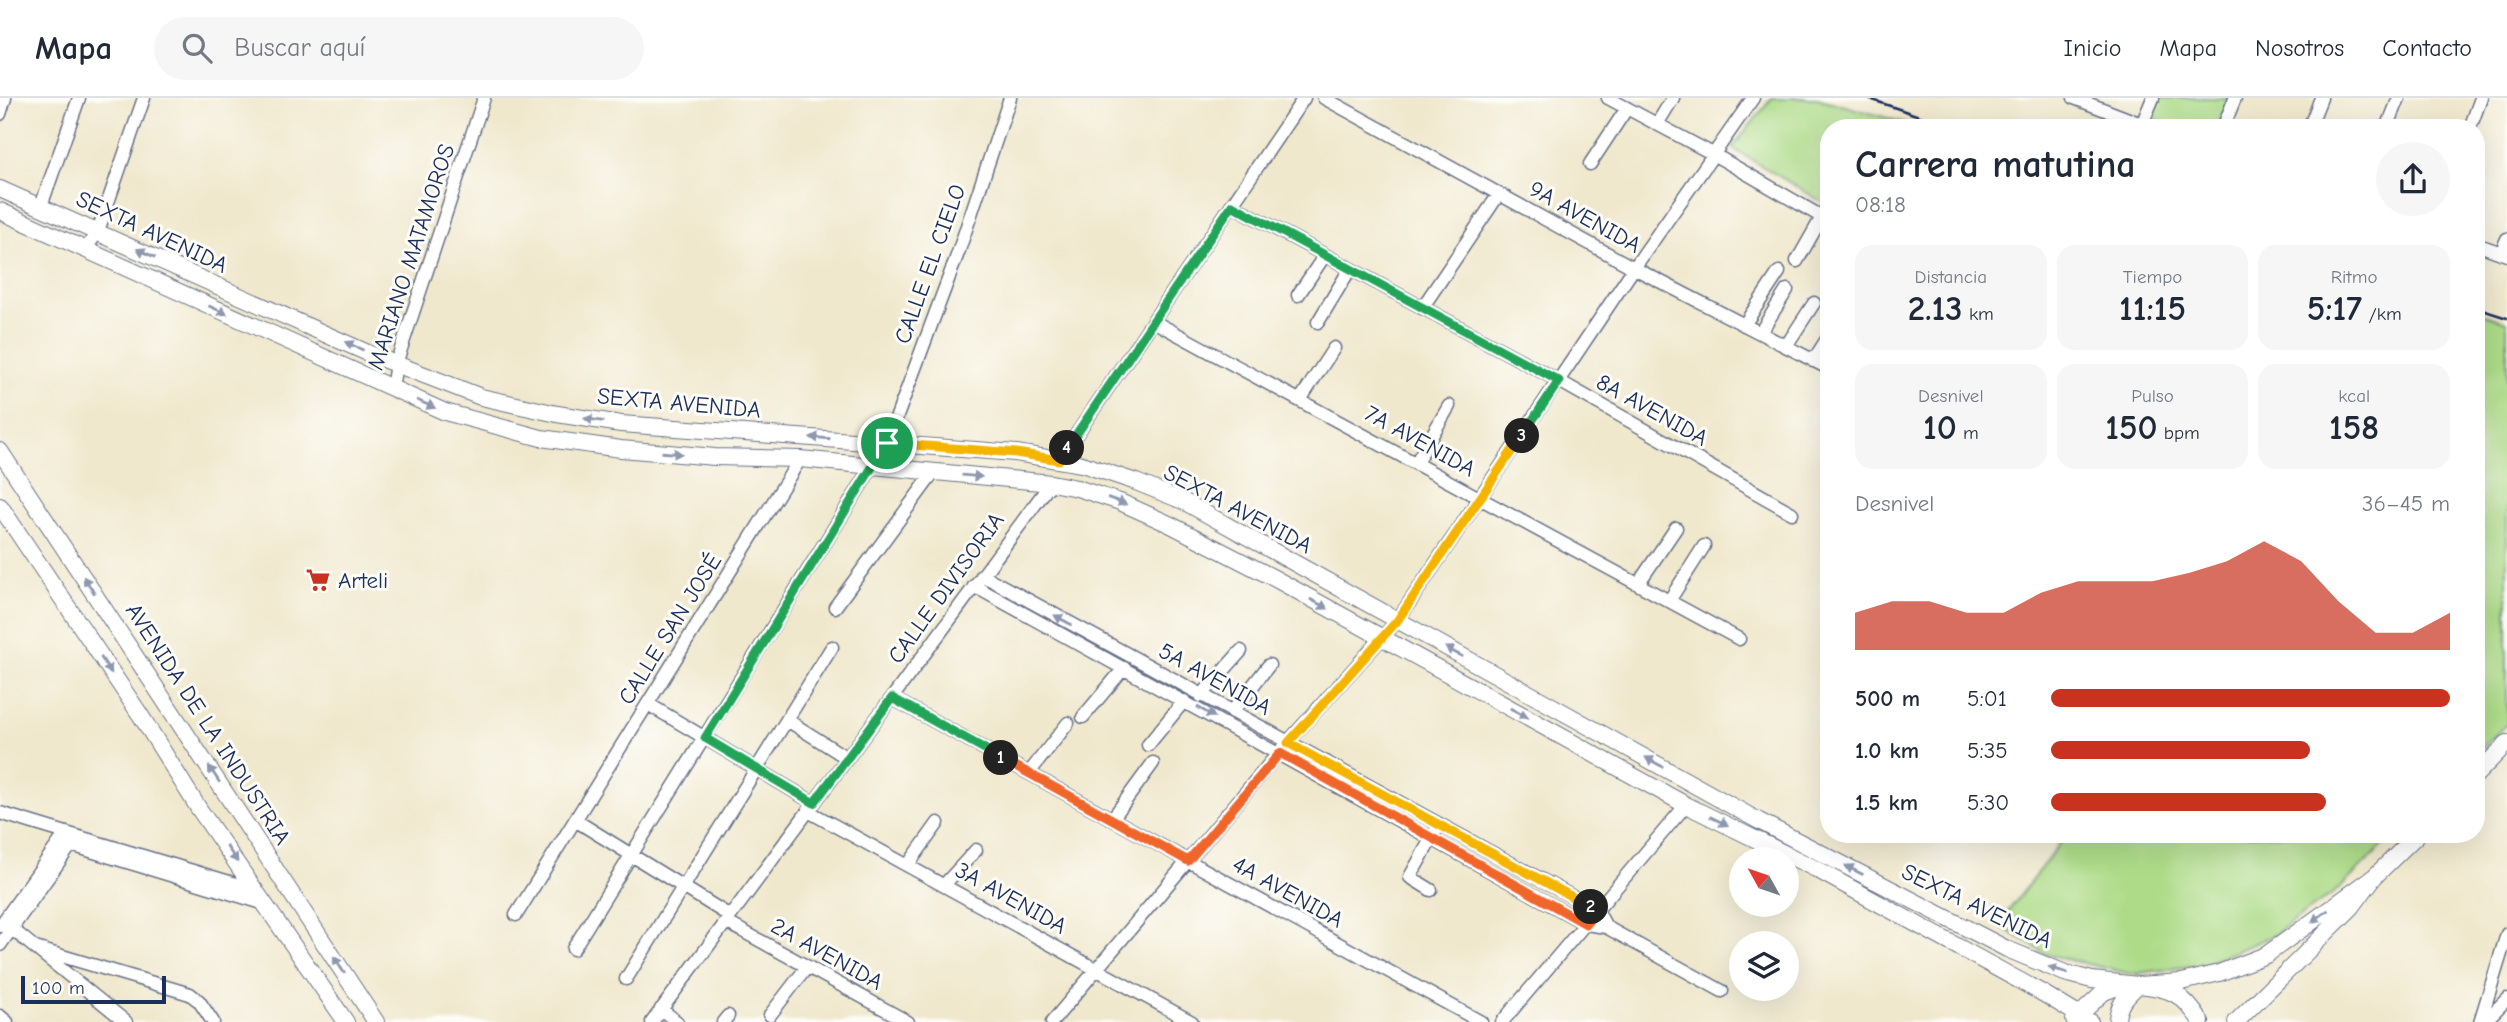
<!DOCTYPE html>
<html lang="es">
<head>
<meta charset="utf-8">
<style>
	body { margin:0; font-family:"Comic Neue",sans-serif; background:#f6f6f7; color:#1f2937; height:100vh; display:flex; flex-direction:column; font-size:26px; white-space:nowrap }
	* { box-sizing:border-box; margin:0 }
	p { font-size:23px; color:#747a83 }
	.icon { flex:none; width:38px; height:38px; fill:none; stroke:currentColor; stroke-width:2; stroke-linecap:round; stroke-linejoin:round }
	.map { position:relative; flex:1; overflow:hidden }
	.side { position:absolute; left:1820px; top:21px; width:665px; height:724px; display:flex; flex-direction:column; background:#fff; border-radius:28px; box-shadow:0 7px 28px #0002 }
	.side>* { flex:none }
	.needle { width:46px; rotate:310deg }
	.fabs { position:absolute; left:1729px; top:749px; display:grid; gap:14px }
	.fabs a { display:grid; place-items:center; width:70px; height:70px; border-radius:50%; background:#fff; box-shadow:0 7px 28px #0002; font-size:35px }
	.scale { position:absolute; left:21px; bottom:18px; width:145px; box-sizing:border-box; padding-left:7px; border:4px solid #1b2f5e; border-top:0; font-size:19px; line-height:24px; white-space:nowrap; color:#1b2f5e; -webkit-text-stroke:5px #fdfcf7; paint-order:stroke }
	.pin { position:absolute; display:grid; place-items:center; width:60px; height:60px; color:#fff; margin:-30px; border:4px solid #fff; border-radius:50%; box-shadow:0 2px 7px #0007 }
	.km { position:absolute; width:35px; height:35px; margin:-18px; border-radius:50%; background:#222; color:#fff; font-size:19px; line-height:35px; text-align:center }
	.round { display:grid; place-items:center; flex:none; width:74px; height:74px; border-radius:37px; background:#f6f6f7 }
	.summary { display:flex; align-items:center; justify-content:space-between; height:119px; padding:0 35px }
	h1 { font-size:38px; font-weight:700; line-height:52px }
	.figures { display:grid; grid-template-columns:repeat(3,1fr); gap:10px; height:119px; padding:7px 35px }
	.figures div { display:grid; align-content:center; border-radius:18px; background:#f6f6f7; text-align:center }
	.figures b { font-size:35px; font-weight:700 }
	.figures small { font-size:19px; font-weight:400 }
	.figures p { font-size:19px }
	.chart { height:196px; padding:14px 35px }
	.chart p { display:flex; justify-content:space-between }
	.chart svg { width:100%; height:126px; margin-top:7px; fill:#c8321e; opacity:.7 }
	ul { padding:0 35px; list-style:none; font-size:23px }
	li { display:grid; grid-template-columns:112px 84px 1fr; align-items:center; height:52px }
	li i { height:18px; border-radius:9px; background:#c8321e }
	header { display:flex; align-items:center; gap:42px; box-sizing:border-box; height:98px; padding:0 35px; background:#fff; border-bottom:2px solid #e0e1e3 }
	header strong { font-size:33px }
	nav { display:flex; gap:38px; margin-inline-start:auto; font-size:24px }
	.search { width:490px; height:63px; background:#f6f6f7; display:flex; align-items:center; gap:18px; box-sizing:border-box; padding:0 24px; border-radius:38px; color:#747a83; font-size:26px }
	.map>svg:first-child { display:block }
	.green { fill:#addb88; stroke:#648573; stroke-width:2 }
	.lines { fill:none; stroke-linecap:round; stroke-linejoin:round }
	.minor-casing { stroke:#667085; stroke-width:15 }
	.major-casing { stroke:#667085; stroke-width:18 }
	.minor { stroke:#fff; stroke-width:12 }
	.major { stroke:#fff; stroke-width:16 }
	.rail { stroke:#1b2f5e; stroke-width:2.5 }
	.oneway { fill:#8d97ae }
	.split-1-casing { stroke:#fff; stroke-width:14 }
	.split-2-casing { stroke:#fff; stroke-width:14 }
	.split-3-casing { stroke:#fff; stroke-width:14 }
	.split-4-casing { stroke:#fff; stroke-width:14 }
	.split-5-casing { stroke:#fff; stroke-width:14 }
	.split-1 { stroke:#22a559; stroke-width:9 }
	.split-2 { stroke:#f0652b; stroke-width:9 }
	.split-3 { stroke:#f5b400; stroke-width:9 }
	.split-4 { stroke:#22a559; stroke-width:9 }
	.split-5 { stroke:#f5b400; stroke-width:9 }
	.labels { text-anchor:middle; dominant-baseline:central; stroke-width:6; stroke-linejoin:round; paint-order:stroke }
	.street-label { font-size:23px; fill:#1b2f5e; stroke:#fdfcf7 }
	.poi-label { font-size:23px; fill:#1b2f5e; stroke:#fdfcf7; text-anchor:start }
</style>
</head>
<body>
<header>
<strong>Mapa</strong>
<div class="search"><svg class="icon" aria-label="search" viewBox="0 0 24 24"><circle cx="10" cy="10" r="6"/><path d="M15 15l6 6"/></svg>Buscar aquí</div>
<nav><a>Inicio</a><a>Mapa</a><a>Nosotros</a><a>Contacto</a></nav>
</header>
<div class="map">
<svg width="2507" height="924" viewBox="0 0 2507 924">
	<rect width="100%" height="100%" fill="#fdfcf7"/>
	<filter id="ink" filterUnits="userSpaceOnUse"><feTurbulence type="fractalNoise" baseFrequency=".0143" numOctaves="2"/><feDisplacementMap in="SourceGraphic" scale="14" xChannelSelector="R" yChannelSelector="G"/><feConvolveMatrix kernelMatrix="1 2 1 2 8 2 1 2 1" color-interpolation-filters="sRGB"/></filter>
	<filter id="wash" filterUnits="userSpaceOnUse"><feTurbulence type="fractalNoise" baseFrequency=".00686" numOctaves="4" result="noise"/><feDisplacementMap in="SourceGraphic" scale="28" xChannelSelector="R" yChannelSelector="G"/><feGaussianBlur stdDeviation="1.57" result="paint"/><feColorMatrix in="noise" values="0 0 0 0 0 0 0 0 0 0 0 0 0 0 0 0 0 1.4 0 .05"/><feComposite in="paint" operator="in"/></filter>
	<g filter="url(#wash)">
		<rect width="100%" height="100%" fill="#f0e8cd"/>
		<!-- green -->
		<path class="green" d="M 1772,0 L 1817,0 L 1923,30 L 1829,30 L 1829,108 L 1732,50 Z
			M 2157,0 L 2229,0 L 2218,30 L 2174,30 L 2149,20 Z
			M 2476,214 L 2507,224 L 2507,626 L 2476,656 Z
			M 2066,737 L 2394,737 L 2340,790 L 2274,837 L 2205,866 L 2132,876 L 2048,857 L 1998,827 Z"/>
	</g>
	<g filter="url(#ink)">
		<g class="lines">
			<!-- minor casing -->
			<g class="minor-casing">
				<path id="minor" d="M 1324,0 L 1634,170 L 1828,270
					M 1608,0 L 1713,56 L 1829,123
					M 2074,0 L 2152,30
					M 0,16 L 5,0
					M 1657,26 L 1673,0
					M 2142,26 L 2153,0
					M 2223,30 L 2235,0
					M 2309,30 L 2321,0
					M 2387,30 L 2399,0
					M 2470,30 L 2481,0
					M 1590,66 L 1627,10
					M 1232,107 L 1559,283 L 1792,415
					M 41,108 L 79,0
					M 2476,146 L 2507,157
					M 85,152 L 98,133 L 144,0
					M 2501,155 L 2507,141
					M 1797,163 L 1822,119
					M 1298,197 L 1325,157
					M 1422,210 L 1499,96
					M 1153,223 L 1739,541
					M 1318,224 L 1350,171
					M 1744,227 L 1779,174
					M 1760,235 L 1787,192
					M 1786,248 L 1814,205
					M 1813,263 L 1829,238
					M 392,290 L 396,266 L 484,0
					M 1300,302 L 1334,250
					M 1059,362 L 1304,0
					M 1416,365 L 1449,308
					M 982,477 L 1597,812 L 1606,829
					M 1638,486 L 1676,430
					M 974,488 L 1586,826 L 1606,829 L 1722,893
					M 1669,503 L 1704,448
					M 835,509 L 934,374
					M 1201,598 L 1241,553
					M 892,600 L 1481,924
					M 648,606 L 814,705
					M 1232,614 L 1269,567
					M 1083,619 L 1124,570
					M 787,622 L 847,660
					M 1148,647 L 1184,603
					M 1029,675 L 1068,625
					M 808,713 L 1192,924
					M 0,715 L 66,735 L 69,742
					M 1112,721 L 1153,665
					M 575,722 L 730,818
					M 71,747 L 266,806
					M 908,767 L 938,725
					M 944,787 L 976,752
					M 1431,792 L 1410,779 L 1435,734
					M 516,817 L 800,361
					M 726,824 L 908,924
					M 0,828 L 66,735 L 256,792
					M 12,831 L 126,924
					M 0,847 L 71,747
					M 35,850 L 190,896 L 199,903 L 213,924
					M 573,851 L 887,345 L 958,155 L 1010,0
					M 626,881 L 832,549
					M 661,911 L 677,924
					M 770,917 L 807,869
					M 0,918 L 7,924
					M 652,924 L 1051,385
					M 723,924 L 728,918
					M 1052,924 L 1288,644 L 1397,523 L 1634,170 L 1753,0
					M 1502,924 L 1686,707
					M 2480,924 L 2507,836
					M 2484,924 L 2507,901"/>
			</g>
			<!-- major casing -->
			<g class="major-casing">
				<path id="major" d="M 0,91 L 370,256 L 481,299 L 557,316 L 621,326 L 1016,355 L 1082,366 L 1136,384 L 1183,403 L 1759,723 L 2007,851 L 2065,875 L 2092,882 L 2138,887 L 2182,884 L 2219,875 L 2266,857 L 2375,778
					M 0,113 L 445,314 L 541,340 L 621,351 L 715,359 L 800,361 L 1051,385 L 1077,390 L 1120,404 L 1169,426 L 1272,479 L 1686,707 L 1816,771 L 2044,896 L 2090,924
					M 0,353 L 376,924
					M 0,408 L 141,618 L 199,711 L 346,924
					M 2476,677 L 2507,645
					M 2074,922 L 2104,894 L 2123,887
					M 2117,924 C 2117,907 2126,898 2138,887 C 2170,890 2183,895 2201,924
					M 2236,924 L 2352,809 L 2375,778 L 2417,737"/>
			</g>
			<!-- minor -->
			<use href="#minor" class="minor"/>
			<!-- major -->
			<use href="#major" class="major"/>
			<!-- rail -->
			<path class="rail" d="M 1867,0 L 1954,30
				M 2476,210 L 2507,220"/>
		</g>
		<!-- one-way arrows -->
		<defs><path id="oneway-solid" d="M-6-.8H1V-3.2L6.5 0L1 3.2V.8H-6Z" transform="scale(1.75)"/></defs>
		<g class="oneway">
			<use href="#oneway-solid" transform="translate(146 155) rotate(-155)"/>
			<use href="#oneway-solid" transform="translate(218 212) rotate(24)"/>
			<use href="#oneway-solid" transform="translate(354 248) rotate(-156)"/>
			<use href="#oneway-solid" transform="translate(426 306) rotate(24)"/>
			<use href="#oneway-solid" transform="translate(594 322) rotate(-171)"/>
			<use href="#oneway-solid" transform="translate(820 340) rotate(-176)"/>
			<use href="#oneway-solid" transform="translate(672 355) rotate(4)"/>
			<use href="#oneway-solid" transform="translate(972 378) rotate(5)"/>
			<use href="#oneway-solid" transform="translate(1117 403) rotate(20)"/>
			<use href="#oneway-solid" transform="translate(89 487) rotate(-123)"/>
			<use href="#oneway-solid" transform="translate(1319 506) rotate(29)"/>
			<use href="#oneway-solid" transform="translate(1063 522) rotate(-151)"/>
			<use href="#oneway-solid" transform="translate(1454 554) rotate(-151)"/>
			<use href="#oneway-solid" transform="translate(106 567) rotate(56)"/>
			<use href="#oneway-solid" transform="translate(1206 614) rotate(30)"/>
			<use href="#oneway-solid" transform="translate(1519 615) rotate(29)"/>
			<use href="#oneway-solid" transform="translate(1654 664) rotate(-151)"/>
			<use href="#oneway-solid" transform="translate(214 676) rotate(-123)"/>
			<use href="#oneway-solid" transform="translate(1719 723) rotate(26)"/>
			<use href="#oneway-solid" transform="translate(232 756) rotate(55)"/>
			<use href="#oneway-solid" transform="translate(1854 772) rotate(-153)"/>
			<use href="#oneway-solid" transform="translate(2320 818) rotate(144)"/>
			<use href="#oneway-solid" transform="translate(339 867) rotate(-123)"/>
			<use href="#oneway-solid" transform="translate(2058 872) rotate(-161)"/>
		</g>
	</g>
	<g class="lines" filter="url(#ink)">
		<!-- split-1 casing -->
		<g class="split-1-casing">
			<path id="split-1" d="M 887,345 L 705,640 L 814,705 L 892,600 L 1001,660"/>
		</g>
		<!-- split-2 casing -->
		<g class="split-2-casing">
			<path id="split-2" d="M 1001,660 L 1188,763 L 1280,655 L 1586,826 L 1597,812 L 1591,809"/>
		</g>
		<!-- split-3 casing -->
		<g class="split-3-casing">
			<path id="split-3" d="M 1522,338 L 1397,523 L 1288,645 L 1591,809"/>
		</g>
		<!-- split-4 casing -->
		<g class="split-4-casing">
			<path id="split-4" d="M 1067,350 L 1232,107 L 1559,283 L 1522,338"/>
		</g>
		<!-- split-5 casing -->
		<g class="split-5-casing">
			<path id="split-5" d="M 887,345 L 1016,355 L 1059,362 L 1067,350"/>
		</g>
		<!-- split-1 -->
		<use href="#split-1" class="split-1"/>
		<!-- split-2 -->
		<use href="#split-2" class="split-2"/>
		<!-- split-3 -->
		<use href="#split-3" class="split-3"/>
		<!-- split-4 -->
		<use href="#split-4" class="split-4"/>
		<!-- split-5 -->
		<use href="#split-5" class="split-5"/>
	</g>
	<!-- icons -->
	<defs>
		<g id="supermarket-bare" transform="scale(1.89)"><path d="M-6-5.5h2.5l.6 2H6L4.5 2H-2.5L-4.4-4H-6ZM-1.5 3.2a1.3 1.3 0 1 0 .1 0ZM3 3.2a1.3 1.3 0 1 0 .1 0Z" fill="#c8321e" stroke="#fdfcf7" stroke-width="2.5" paint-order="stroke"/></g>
	</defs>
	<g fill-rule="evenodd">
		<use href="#supermarket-bare" x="318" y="482"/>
	</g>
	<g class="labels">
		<!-- street labels -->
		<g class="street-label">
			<text transform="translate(1585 119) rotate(29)">9A AVENIDA</text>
			<text transform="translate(152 134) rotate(25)">SEXTA AVENIDA</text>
			<text transform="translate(411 159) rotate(-72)">MARIANO MATAMOROS</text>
			<text transform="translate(930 166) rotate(-70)">CALLE EL CIELO</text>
			<text transform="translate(679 305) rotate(5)">SEXTA AVENIDA</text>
			<text transform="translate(1652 312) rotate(29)">8A AVENIDA</text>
			<text transform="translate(1420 343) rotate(29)">7A AVENIDA</text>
			<text transform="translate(1238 411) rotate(28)">SEXTA AVENIDA</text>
			<text transform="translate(946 490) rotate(-54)">CALLE DIVISORIA</text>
			<text transform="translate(670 531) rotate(-58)">CALLE SAN JOSÉ</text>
			<text transform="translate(1215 581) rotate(29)">5A AVENIDA</text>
			<text transform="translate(208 626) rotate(57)">AVENIDA DE LA INDUSTRIA</text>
			<text transform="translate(1288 794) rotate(29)">4A AVENIDA</text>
			<text transform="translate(1011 800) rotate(29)">3A AVENIDA</text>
			<text transform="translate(1977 808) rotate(26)">SEXTA AVENIDA</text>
			<text transform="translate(827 856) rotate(29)">2A AVENIDA</text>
		</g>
		<!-- poi labels -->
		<g class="poi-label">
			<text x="338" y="482">Arteli</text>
		</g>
	</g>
</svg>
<div class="fabs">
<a><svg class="needle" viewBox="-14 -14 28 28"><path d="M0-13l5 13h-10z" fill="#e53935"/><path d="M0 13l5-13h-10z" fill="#747a83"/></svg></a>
<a><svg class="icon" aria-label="layers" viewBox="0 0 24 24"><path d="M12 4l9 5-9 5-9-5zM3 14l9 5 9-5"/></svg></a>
</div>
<div class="scale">100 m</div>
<div class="pin" style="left:887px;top:345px;background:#1e9e55"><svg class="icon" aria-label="arrive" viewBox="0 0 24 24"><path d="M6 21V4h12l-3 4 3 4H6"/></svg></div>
<b class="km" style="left:1001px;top:660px">1</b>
<b class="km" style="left:1591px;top:809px">2</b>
<b class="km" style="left:1522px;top:338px">3</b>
<b class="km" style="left:1067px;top:350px">4</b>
<section class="side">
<div class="summary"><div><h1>Carrera matutina</h1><p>08:18</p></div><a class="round"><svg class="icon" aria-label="share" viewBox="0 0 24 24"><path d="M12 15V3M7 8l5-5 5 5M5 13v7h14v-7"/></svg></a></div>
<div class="figures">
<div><p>Distancia</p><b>2.13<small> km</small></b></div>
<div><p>Tiempo</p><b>11:15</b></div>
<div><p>Ritmo</p><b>5:17<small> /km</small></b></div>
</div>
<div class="figures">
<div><p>Desnivel</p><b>10<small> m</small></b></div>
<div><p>Pulso</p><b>150<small> bpm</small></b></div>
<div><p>kcal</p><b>158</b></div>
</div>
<div class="chart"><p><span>Desnivel</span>36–45 m</p>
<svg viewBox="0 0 160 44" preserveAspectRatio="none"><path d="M0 44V31L10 27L20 27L30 31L40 31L50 24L60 20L70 20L80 20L90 17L100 13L110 6L120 13L130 27L140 38L150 38L160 31V44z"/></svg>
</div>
<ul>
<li><b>500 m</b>5:01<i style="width:100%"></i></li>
<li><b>1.0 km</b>5:35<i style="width:65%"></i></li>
<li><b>1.5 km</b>5:30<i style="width:69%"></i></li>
</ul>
</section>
</div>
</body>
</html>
